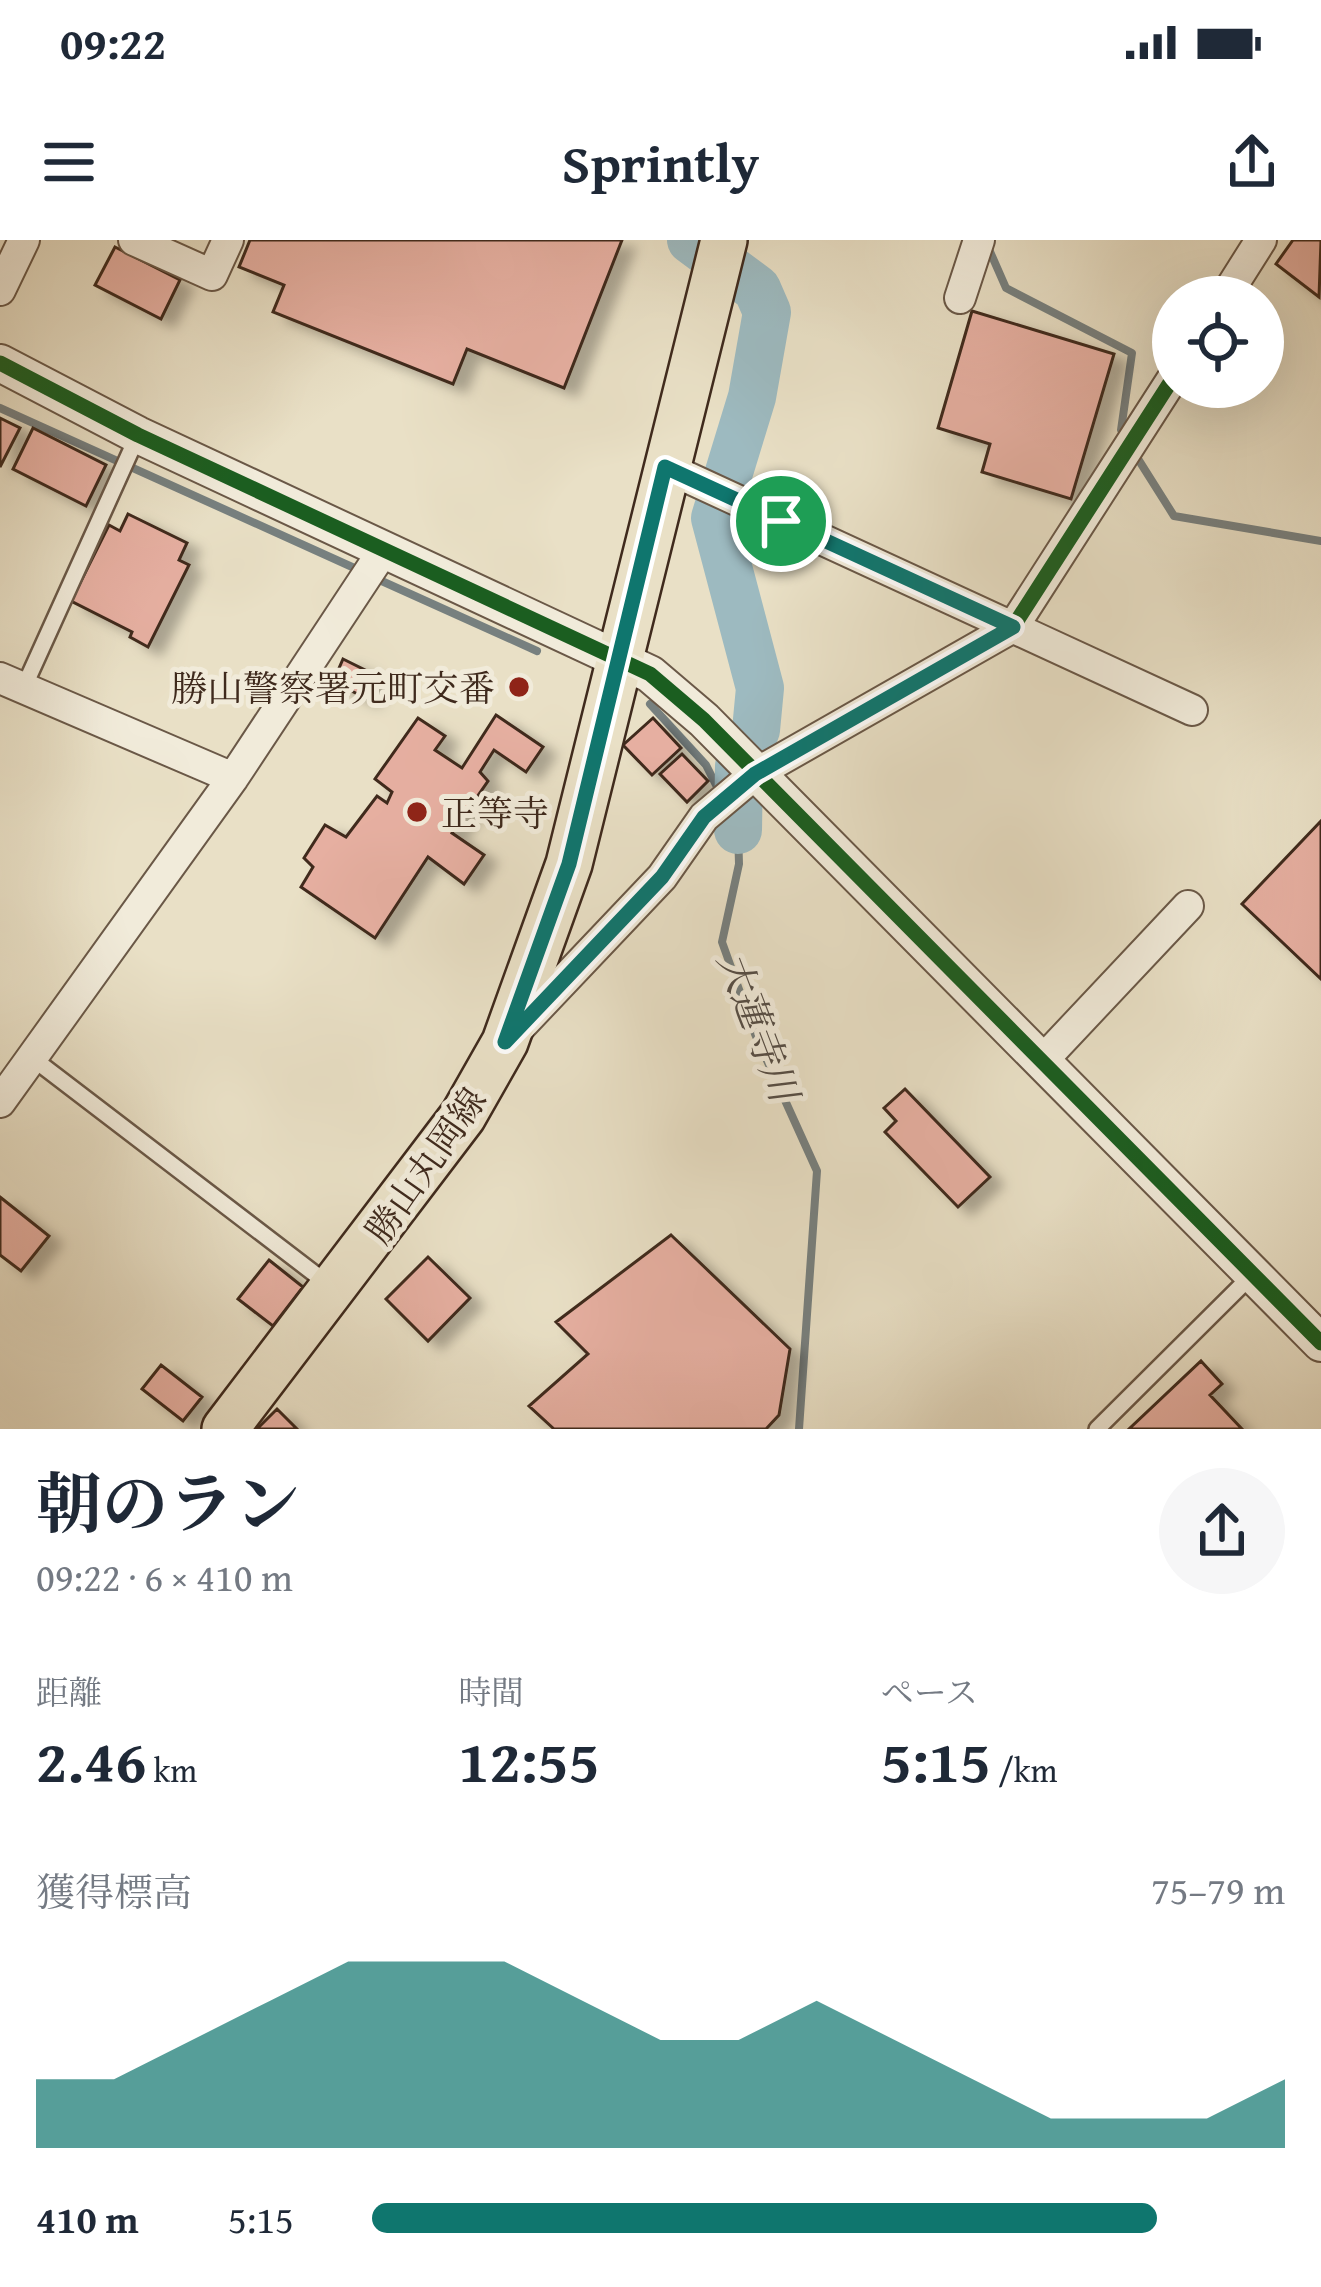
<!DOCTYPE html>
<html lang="ja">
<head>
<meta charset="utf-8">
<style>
	body { margin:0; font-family:"Gentium Book Plus","Noto Serif JP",serif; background:#f6f6f7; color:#1f2937; height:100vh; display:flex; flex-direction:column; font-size:45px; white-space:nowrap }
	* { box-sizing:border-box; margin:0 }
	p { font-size:39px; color:#747a83 }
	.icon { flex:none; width:66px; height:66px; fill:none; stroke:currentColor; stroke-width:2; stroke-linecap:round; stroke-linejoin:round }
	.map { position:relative; height:1189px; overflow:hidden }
	.side { display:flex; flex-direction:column; background:#fff; flex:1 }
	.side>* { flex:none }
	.fabs { position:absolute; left:1152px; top:36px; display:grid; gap:24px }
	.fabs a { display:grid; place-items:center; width:132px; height:132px; border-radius:50%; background:#fff; box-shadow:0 12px 48px #0002; font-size:60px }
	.pin { position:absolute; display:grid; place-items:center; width:102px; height:102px; color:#fff; margin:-51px; border:6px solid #fff; border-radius:50%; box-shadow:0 3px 12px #0007 }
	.round { display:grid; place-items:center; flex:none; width:126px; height:126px; border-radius:63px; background:#f6f6f7 }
	.head { display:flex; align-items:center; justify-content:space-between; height:204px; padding:0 36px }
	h1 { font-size:66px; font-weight:700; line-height:90px }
	.metrics { display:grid; grid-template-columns:repeat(3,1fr); gap:18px; height:204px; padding:12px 36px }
	.metrics div { display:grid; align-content:center }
	.metrics b { font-size:60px; font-weight:700 }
	.metrics small { font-size:33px; font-weight:400 }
	.metrics p { font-size:33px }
	.chart { height:336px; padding:24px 36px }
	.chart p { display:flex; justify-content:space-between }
	.chart svg { width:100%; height:216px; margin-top:12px; fill:#0f766e; opacity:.7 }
	ul { padding:0 36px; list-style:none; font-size:39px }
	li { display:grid; grid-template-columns:192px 144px 1fr; align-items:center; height:90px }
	li i { height:30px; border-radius:15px; background:#0f766e }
	.status { display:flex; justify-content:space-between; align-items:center; height:84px; padding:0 60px; background:#fff; direction:ltr }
	.status svg { height:33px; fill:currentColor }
	header { display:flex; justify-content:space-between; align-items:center; height:156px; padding:0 36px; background:#fff; font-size:54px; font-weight:700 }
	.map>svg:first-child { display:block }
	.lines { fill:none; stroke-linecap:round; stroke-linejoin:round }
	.stream { stroke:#77807f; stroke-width:8 }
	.river { stroke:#9dbac0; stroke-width:48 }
	.building { fill:#e6afa1; stroke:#3f2a1d; stroke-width:3; filter:url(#shadow) }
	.service-casing { stroke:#6a5847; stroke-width:20 }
	.minor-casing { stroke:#6a5847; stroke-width:34 }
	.tertiary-casing { stroke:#6a5847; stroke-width:40 }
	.primary-casing { stroke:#3f2a1d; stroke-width:50 }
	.service { stroke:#f1ebda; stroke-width:15 }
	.minor { stroke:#f1ebda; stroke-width:30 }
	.tertiary { stroke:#f1ebda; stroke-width:36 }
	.primary { stroke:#e9e0c6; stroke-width:45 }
	.cycleway-casing { stroke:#f1ebda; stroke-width:22 }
	.cycleway { stroke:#1b5e20; stroke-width:15 }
	.route-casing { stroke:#fff; stroke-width:24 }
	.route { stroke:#0f766e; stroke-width:15 }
	.poi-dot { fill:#8f2418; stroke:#f1ebda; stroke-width:4.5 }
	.labels { text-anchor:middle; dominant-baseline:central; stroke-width:10; stroke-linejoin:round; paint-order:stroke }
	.poi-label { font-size:36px; fill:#3f2a1d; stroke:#f1ebda; text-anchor:end }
	.street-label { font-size:36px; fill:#3f2a1d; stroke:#f1ebda }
	.water-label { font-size:39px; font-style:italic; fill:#564e46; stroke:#f1ebda }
</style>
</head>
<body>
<div class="status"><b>09:22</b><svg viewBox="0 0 49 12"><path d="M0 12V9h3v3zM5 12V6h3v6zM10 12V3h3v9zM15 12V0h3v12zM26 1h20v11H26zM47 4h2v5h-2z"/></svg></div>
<header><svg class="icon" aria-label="menu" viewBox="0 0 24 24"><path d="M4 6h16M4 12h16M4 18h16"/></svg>Sprintly<svg class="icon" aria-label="share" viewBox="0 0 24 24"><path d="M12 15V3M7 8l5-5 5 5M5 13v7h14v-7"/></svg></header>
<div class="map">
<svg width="1321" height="1189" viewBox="0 0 1321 1189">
	<defs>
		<filter id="shadow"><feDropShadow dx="13" dy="8" stdDeviation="6" flood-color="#0004"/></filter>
	</defs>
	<rect width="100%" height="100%" fill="#e9e0c6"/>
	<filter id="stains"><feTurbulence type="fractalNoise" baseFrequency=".00167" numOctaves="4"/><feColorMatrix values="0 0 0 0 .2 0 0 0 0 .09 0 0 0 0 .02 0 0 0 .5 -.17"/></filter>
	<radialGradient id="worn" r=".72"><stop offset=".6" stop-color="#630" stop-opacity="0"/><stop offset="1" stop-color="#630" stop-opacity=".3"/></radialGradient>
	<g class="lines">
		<!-- stream -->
		<path class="stream" d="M 988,7 L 1006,48 L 1132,113 L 1121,190 L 1126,198
			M 0,168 L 361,331
			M 1133,211 L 1174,276 L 1321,301
			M 375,338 L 537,411
			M 650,464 L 706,525 L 720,553
			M 727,566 L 738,590 L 739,624 L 722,702 L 755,794 L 817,931 L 799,1189"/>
		<!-- river -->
		<path class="river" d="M 691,0 L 757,49 L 767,72 L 752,157 L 715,278 L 760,448 L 756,490 L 739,526 L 738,590"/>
	</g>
	<!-- building -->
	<path class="building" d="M 250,0 L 622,0 L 564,148 L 467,109 L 453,144 L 273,72 L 284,45 L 239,27 Z
		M 1293,0 L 1321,0 L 1319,57 L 1276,24 Z
		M 115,7 L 180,40 L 161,79 L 95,45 Z
		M 972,71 L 1114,114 L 1071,259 L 982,232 L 990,204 L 938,188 Z
		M 0,178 L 20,188 L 0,227 Z
		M 33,188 L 106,225 L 86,266 L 13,229 Z
		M 128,274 L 187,303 L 179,320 L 189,325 L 148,407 L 130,397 L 132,392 L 71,361 L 109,285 L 120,291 Z
		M 343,419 L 377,436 L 366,458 L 333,442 Z
		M 496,475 L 543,507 L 526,532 L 494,510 L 480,532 L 488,541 L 452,593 L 484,615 L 464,644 L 428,617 L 375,698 L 301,647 L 313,627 L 304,618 L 325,585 L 346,597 L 377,556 L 387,563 L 392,552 L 375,539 L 418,478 L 445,496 L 435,510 L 462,528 Z
		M 653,478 L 681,508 L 652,535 L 623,505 Z
		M 682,514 L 708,541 L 687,562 L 660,534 Z
		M 1321,581 L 1321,739 L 1242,664 Z
		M 905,849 L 990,937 L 958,967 L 885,892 L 896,881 L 884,868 Z
		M 0,957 L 49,996 L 21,1031 L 0,1015 Z
		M 671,995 L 790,1109 L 779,1175 L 766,1189 L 554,1189 L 529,1166 L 588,1114 L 556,1082 Z
		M 428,1017 L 470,1058 L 428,1101 L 386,1059 Z
		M 269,1020 L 303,1047 L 273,1086 L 238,1059 Z
		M 1201,1121 L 1222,1144 L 1210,1155 L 1242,1189 L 1129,1189 Z
		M 161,1125 L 202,1157 L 183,1181 L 142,1149 Z
		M 277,1169 L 297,1189 L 257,1189 Z"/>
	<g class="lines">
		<!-- service casing -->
		<g class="service-casing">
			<path id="service" d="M 24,447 L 138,195
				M 35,820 L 328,1044
				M 1097,1189 L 1252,1035"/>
		</g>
		<!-- minor casing -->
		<g class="minor-casing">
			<path id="minor" d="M 134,0 L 212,35 L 228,0
				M 0,50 L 24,0
				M 1225,57 L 1261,0
				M 960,58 L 979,0
				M 665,227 L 1192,470
				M 0,438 L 233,538
				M 514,793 L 662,637 L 704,577 L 755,534 L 1013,387 L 1173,138
				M 1044,819 L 1188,666
				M 0,862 L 233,538 L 383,311"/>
		</g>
		<!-- tertiary casing -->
		<g class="tertiary-casing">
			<path id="tertiary" d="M 0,123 L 138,195 L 650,434 L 704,480 L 1321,1103"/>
		</g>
		<!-- primary casing -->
		<g class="primary-casing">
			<path id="primary" d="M 225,1189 L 463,876 L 505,802 L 569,624 L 724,0"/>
		</g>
		<!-- service -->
		<use href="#service" class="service"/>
		<!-- minor -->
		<use href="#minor" class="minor"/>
		<!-- tertiary -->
		<use href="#tertiary" class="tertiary"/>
		<!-- primary -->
		<use href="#primary" class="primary"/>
		<!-- cycleway casing -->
		<g class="cycleway-casing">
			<path id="cycleway" d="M 0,123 L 138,195 L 650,434 L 704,480 L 1321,1103
				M 505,802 L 662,637 L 704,577 L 755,534 L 1013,387 L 1173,138"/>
		</g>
		<!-- cycleway -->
		<use href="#cycleway" class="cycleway"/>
	</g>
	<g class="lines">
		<!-- route casing -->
		<g class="route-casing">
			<path id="route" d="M 665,227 L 1013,387 L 755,534 L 704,577 L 662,637 L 505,802 L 569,624 Z"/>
		</g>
		<!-- route -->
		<use href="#route" class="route"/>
	</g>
	<!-- markers -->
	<g class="poi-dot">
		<circle cx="519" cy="447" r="12"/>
		<circle cx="417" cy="572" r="12"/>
	</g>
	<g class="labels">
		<!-- poi labels -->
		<g class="poi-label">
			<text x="495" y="447">勝山警察署元町交番</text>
			<text x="441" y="572" text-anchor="start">正等寺</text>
		</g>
		<!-- street labels -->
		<g class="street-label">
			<text transform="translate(425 925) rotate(-55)">勝山丸岡線</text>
		</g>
		<!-- water labels -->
		<g class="water-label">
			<text transform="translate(759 786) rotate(69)">大蓮寺川</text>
		</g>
	</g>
	<rect width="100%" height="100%" filter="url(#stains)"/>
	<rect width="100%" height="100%" fill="url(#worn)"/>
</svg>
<div class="fabs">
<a><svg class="icon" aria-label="locate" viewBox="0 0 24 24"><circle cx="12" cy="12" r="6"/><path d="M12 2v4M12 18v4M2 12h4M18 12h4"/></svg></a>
</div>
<div class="pin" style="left:781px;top:281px;background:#1e9e55"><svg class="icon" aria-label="arrive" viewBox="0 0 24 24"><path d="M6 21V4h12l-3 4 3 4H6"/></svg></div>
</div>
<section class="side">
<div class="head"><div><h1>朝のラン</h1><p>09:22 · 6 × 410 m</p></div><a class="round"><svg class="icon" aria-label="share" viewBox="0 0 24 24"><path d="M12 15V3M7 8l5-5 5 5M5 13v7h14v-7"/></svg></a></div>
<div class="metrics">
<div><p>距離</p><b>2.46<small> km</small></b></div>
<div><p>時間</p><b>12:55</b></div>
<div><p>ペース</p><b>5:15<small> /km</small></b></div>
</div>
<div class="chart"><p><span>獲得標高</span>75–79 m</p>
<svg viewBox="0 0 160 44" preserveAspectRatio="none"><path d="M0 44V30L10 30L20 22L30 14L40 6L50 6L60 6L70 14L80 22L90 22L100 14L110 22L120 30L130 38L140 38L150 38L160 30V44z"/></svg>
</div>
<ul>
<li><b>410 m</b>5:15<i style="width:86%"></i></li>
</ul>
</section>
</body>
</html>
